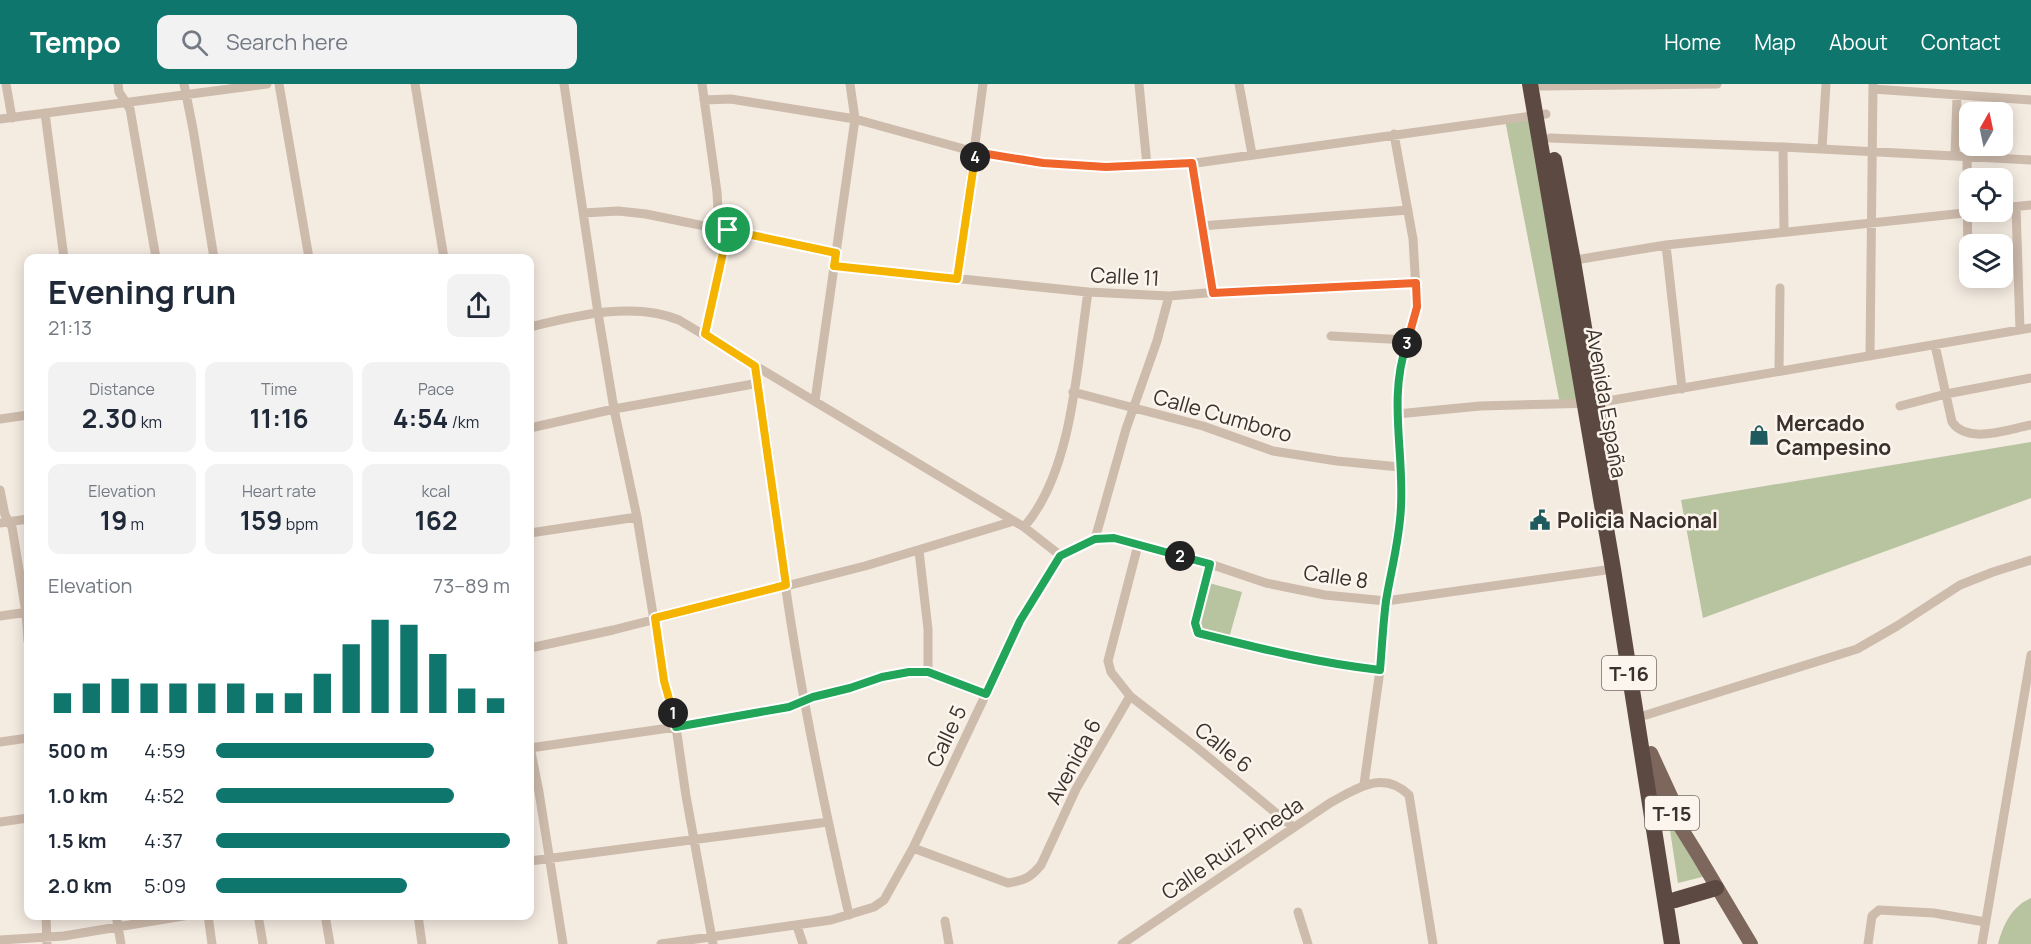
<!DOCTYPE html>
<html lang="en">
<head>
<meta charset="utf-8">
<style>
	body { margin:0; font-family:Manrope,sans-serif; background:#f2f2f3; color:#1f2937; height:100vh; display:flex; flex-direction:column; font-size:22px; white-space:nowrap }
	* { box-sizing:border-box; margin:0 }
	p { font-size:20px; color:#747a83 }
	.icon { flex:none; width:33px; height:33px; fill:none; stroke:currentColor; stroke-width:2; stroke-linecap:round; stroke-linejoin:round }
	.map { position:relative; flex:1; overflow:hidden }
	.panel { position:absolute; left:24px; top:170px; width:510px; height:666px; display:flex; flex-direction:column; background:#fff; border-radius:12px; box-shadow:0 3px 15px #0003 }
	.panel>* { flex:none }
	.needle { width:39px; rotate:9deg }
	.controls { position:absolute; left:1959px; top:18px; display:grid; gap:12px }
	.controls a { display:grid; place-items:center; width:54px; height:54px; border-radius:12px; background:#fff; box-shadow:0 3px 15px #0003; font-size:30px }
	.pin { position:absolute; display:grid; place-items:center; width:51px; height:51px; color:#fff; margin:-26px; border:3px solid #fff; border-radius:50%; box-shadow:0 2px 6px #0007 }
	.km { position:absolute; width:30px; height:30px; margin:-15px; border-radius:50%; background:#222; color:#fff; font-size:16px; line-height:30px; text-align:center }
	.round { display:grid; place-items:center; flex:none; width:63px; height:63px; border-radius:12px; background:#f2f2f3 }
	.head { display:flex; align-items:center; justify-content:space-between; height:102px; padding:0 24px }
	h1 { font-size:33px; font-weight:700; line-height:45px }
	.stats { display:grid; grid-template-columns:repeat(3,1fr); gap:9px; height:102px; padding:6px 24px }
	.stats div { display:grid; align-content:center; border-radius:12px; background:#f2f2f3; text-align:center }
	.stats b { font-size:26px; font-weight:700 }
	.stats small { font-size:16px; font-weight:400 }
	.stats p { font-size:16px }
	.chart { height:168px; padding:12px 24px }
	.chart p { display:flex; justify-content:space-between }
	.chart svg { width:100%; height:108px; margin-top:6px; stroke:#0f766e; stroke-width:6 }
	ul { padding:0 24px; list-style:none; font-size:20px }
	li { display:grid; grid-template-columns:96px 72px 1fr; align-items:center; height:45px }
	li i { height:15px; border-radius:8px; background:#0f766e }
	header { display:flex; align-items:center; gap:36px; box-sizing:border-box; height:84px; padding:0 30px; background:#0f766e; color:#fff }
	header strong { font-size:28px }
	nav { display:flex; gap:33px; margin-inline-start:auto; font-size:21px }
	.search { width:420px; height:54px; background:#f2f2f3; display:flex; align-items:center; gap:15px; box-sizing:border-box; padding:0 21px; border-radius:12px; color:#747a83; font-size:22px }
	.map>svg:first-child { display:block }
	.green { fill:#b8c4a0 }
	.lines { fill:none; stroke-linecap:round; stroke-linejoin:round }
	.street { stroke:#cdbbac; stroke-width:9 }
	.primary { stroke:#7d675c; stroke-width:14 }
	.highway { stroke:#5c4a42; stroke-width:16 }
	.split-1-casing { stroke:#fff; stroke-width:12 }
	.split-2-casing { stroke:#fff; stroke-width:12 }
	.split-3-casing { stroke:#fff; stroke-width:12 }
	.split-4-casing { stroke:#fff; stroke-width:12 }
	.split-5-casing { stroke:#fff; stroke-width:12 }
	.split-1 { stroke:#f5b400; stroke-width:8 }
	.split-2 { stroke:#22a559; stroke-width:8 }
	.split-3 { stroke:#22a559; stroke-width:8 }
	.split-4 { stroke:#f0652b; stroke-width:8 }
	.split-5 { stroke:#f5b400; stroke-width:8 }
	.labels { text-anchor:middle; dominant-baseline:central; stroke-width:5; stroke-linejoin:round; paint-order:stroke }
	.shield { fill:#fbf5ee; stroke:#756b66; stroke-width:1.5 }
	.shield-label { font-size:20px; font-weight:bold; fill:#3b302b }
	.street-label { font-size:21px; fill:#3b302b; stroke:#fbf5ee }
	.poi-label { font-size:21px; font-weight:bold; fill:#3b302b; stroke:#fbf5ee; text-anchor:start }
</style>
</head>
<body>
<header>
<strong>Tempo</strong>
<div class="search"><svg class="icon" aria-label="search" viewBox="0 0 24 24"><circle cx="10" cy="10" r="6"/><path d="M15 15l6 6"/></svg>Search here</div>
<nav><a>Home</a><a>Map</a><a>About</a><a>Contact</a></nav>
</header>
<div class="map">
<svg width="2031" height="860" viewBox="0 0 2031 860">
	<rect width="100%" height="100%" fill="#f4ebe1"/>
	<!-- green -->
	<path class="green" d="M 1535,32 L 1584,319 L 1560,320 L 1505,36 Z
		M 2031,358 L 2031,414 L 1703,534 L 1681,416 Z
		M 1209,499 L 1242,508 L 1229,554 L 1197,545 Z
		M 1668,733 L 1706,792 L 1678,799 Z
		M 2031,814 L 2031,860 L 1998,860 C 2003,841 2012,822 2031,814 Z"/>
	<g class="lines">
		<!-- street -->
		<path class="street" d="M 6,0 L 12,34
			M 118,0 L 119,8 L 130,25 L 156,174
			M 184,0 L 193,45 L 214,174
			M 279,0 L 309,174
			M 415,0 L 444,174
			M 564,0 L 598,229 L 614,325 L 637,433 L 664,597 L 676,643 L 686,712 L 713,860
			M 702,0 L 717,108 L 719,145
			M 1139,0 L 1147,81
			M 1239,0 L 1252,70
			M 1541,2 L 1717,0
			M 1873,5 L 2031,16
			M 704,16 L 731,15 L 855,35 L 975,68 L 1043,79 L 1106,83 L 1196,79 L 1546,30
			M 45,29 L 64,174
			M 0,35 L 267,0
			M 1550,54 L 1783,63 L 2031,76
			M 1783,63 L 1784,148
			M 1822,65 L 1826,0
			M 1955,72 L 1957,12
			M 1967,73 L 1968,191
			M 1192,79 L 1213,209
			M 2016,123 L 2020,246
			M 2002,124 L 2031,121
			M 583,129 L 618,127 L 646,130 L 836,169
			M 1201,142 L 1408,126
			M 1666,161 L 1682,305
			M 1569,177 L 1666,161 L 1974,128
			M 834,182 L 1088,208 L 1169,212 L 1243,206 L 1416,199
			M 957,195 L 983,0
			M 530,243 C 575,232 634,217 679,236 L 1024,443 L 1061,472
			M 705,250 L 728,146
			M 1331,252 L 1408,256
			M 1935,261 L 1952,338 C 1968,361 2008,345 2031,341
			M 1870,272 L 1873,0
			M 755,282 C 769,353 775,427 785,499 C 801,611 824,722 849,831
			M 1779,286 L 1780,204
			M 1073,308 L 1203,342 L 1273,367 L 1337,377 L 1400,383
			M 815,317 L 855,35 L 850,0
			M 1900,322 L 1946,310 L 2031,294
			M 1397,330 L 1480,322 L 1596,319 L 2031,244
			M 0,335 L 28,331
			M 530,344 L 614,325 L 759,299
			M 0,406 L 5,431 L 12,443 L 26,528 L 28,557
			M 0,439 L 28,435
			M 1024,443 C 1073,387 1077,280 1088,208
			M 530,449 L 637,433
			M 1095,455 L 1114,454 L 1210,480 L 1266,499 L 1325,511 L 1386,517 L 1613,485
			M 919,467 L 928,545 L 928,588
			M 1061,472 L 1095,455 L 1126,345 L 1157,257 L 1169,212
			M 1210,480 L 1195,539 L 1198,549 L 1277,569 L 1380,586
			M 0,532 L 28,528
			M 530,564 L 613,546 L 865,482 L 1014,437
			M 1130,612 L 1196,663 L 1293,743
			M 1646,631 L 1857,565 L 1897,542 L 1960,501 L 1993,488 L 2031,476
			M 0,658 L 28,654
			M 530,663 L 539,708 L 563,860
			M 530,664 L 676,643 L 789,623 L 813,613 L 851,604 L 882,593 L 909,588 L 928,588 L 986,610
			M 1364,700 L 1380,586 L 1386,517 L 1401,423 L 1401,396 L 1397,336 L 1400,279 L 1412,244 L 1417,223 L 1413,155 L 1394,50
			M 0,738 L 28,734
			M 913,764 L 1008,799 C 1025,796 1030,794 1041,781 L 1076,705 L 1130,612 L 1111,588 L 1108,577 L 1138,461
			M 530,777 L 828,738
			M 1298,828 L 1308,860
			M 46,831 L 47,860
			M 116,831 L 121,860
			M 208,831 L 212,860
			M 258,831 L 263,860
			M 325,831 L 330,860
			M 418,831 L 422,860
			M 945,837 L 949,860
			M 797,842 L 803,860
			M 0,856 L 64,852 L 189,831
			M 661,860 L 831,836 L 874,823 L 884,816 L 913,764 L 1020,538 L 1061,472
			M 1122,860 L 1330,719 C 1356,705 1383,685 1409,711 L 1433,860
			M 1868,860 L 1872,832 L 1879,826 L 1934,829 L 1985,838
			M 1982,860 L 2031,571"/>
		<!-- primary -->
		<path class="primary" d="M 1651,669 L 1674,719
			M 1645,692 L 1658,707 L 1696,768 L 1751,860"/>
		<!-- highway -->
		<path class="highway" d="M 1530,0 L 1613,485 L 1672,860
			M 1554,76 L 1573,177 L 1615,430
			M 1675,816 L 1716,804"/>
	</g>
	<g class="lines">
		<!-- split-1 casing -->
		<g class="split-1-casing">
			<path id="split-1" d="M 673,629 L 664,597 L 655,534 L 786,501 L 755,282 L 705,250 L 728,146"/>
		</g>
		<!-- split-2 casing -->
		<g class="split-2-casing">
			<path id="split-2" d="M 673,629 L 676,643 L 789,623 L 813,613 L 850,604 L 882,593 L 909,588 L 928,588 L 986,610 L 1020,537 L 1060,472 L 1095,455 L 1114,454 L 1180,472"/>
		</g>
		<!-- split-3 casing -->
		<g class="split-3-casing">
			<path id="split-3" d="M 1180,472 L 1210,480 L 1195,539 L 1198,549 C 1258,564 1318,579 1380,586 C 1382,563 1383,540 1386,517 C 1391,486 1400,454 1401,422 C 1404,367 1388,313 1407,259"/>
		</g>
		<!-- split-4 casing -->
		<g class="split-4-casing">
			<path id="split-4" d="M 975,73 L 975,68 L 1043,79 L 1106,83 L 1192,79 L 1213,209 L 1416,199 L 1417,223 L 1407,259"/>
		</g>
		<!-- split-5 casing -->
		<g class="split-5-casing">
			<path id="split-5" d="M 728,146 L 836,169 L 834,182 L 957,195 L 975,73"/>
		</g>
		<!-- split-1 -->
		<use href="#split-1" class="split-1"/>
		<!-- split-2 -->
		<use href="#split-2" class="split-2"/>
		<!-- split-3 -->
		<use href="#split-3" class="split-3"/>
		<!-- split-4 -->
		<use href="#split-4" class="split-4"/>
		<!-- split-5 -->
		<use href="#split-5" class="split-5"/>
	</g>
	<!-- icons -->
	<defs>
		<g id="shop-bare" transform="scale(1.62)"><path d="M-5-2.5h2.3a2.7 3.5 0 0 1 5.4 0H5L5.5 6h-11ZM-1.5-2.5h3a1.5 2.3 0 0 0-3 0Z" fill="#1f5a5e" stroke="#fbf5ee" stroke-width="2.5" paint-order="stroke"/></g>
		<g id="civic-bare" transform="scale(1.62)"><path d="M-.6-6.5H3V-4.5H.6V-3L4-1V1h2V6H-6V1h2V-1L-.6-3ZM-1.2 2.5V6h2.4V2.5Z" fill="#1f5a5e" stroke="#fbf5ee" stroke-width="2.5" paint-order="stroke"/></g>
	</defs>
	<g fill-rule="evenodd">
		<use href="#shop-bare" x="1759" y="351"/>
		<use href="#civic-bare" x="1540" y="436"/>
	</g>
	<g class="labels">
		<!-- shield labels -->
		<g class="shield">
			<rect x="1602" y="572" width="54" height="34" rx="4.5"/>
			<rect x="1645" y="712" width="54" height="34" rx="4.5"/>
		</g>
		<g class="shield-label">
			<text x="1629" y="589">T-16</text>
			<text x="1672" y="729">T-15</text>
		</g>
		<!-- street labels -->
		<g class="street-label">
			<text transform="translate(1125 192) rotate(3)">Calle 11</text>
			<text transform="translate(1607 319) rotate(80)">Avenida España</text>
			<text transform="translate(1223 331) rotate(16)">Calle Cumboro</text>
			<text transform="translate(1336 492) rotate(8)">Calle 8</text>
			<text transform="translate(946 652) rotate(-65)">Calle 5</text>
			<text transform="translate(1224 663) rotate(39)">Calle 6</text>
			<text transform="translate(1073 677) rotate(-62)">Avenida 6</text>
			<text transform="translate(1232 764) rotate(-34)">Calle Ruiz Pineda</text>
		</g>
		<!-- poi labels -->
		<g class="poi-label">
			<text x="1776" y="339">Mercado<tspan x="1776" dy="24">Campesino</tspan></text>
			<text x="1557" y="436">Policia Nacional</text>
		</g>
	</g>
</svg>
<div class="controls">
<a><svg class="needle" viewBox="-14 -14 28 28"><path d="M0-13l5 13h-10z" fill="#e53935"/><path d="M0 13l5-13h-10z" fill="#747a83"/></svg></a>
<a><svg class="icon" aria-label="locate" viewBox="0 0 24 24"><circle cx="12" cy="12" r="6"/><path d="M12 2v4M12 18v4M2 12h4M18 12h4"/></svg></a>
<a><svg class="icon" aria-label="layers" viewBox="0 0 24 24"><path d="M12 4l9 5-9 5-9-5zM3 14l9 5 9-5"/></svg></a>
</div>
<div class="pin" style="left:728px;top:146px;background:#1e9e55"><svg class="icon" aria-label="arrive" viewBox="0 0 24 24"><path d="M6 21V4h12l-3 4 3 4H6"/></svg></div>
<b class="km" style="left:673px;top:629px">1</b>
<b class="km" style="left:1180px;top:472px">2</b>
<b class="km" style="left:1407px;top:259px">3</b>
<b class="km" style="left:975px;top:73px">4</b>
<section class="panel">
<div class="head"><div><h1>Evening run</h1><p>21:13</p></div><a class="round"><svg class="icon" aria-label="share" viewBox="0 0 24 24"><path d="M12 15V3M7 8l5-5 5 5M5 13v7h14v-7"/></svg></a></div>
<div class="stats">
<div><p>Distance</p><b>2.30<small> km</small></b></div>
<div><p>Time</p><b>11:16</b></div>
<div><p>Pace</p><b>4:54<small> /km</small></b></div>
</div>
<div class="stats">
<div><p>Elevation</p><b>19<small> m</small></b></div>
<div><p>Heart rate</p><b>159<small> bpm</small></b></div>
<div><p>kcal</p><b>162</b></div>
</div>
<div class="chart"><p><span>Elevation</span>73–89 m</p>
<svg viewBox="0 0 160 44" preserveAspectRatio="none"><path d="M5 44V36M15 44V32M25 44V30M35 44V32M45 44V32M55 44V32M65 44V32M75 44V36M85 44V36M95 44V28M105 44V16M115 44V6M125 44V8M135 44V20M145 44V34M155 44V38"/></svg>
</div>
<ul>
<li><b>500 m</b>4:59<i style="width:74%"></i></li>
<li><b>1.0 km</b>4:52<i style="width:81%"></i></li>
<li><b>1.5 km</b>4:37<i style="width:100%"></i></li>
<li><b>2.0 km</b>5:09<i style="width:65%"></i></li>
</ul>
</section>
</div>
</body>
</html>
